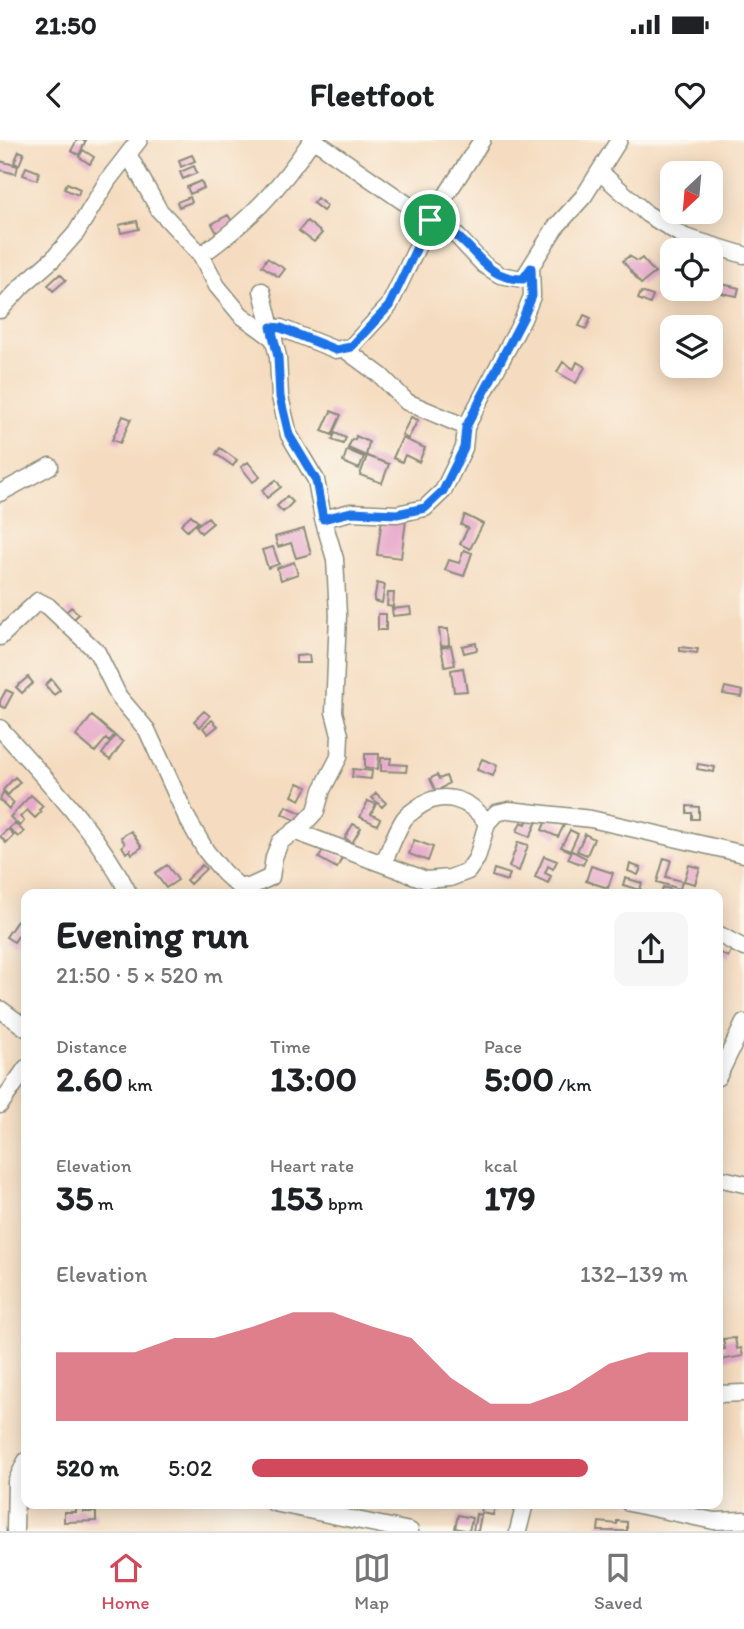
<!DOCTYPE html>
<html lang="en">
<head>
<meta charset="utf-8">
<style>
	body { margin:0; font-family:Itim,sans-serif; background:#f6f6f6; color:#202124; height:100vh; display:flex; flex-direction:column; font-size:26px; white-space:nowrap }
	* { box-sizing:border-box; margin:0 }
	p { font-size:23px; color:#757577 }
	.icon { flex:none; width:38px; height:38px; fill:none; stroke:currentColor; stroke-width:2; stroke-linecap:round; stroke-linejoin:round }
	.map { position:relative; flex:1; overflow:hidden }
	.panel { position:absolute; left:21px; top:749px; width:702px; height:620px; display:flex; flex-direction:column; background:#fff; border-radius:14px; box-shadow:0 4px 18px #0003 }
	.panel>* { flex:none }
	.needle { width:46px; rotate:206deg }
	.controls { position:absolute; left:660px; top:21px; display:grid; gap:14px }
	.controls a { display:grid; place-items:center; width:63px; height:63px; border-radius:14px; background:#fff; box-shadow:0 4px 18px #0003; font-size:35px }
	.pin { position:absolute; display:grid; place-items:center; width:60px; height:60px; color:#fff; margin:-30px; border:4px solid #fff; border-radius:50%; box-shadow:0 2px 7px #0007 }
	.round { display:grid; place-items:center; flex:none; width:74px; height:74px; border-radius:14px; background:#f6f6f6 }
	.overview { display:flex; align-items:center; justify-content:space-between; height:119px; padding:0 35px }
	h1 { font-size:38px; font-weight:700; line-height:52px }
	.stats { display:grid; grid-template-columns:repeat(3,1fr); gap:10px; height:119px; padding:7px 35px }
	.stats div { display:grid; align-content:center }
	.stats b { font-size:35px; font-weight:700 }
	.stats small { font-size:19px; font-weight:400 }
	.stats p { font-size:19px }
	.chart { height:196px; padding:14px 35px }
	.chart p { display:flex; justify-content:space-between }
	.chart svg { width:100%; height:126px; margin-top:7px; fill:#d1495b; opacity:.7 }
	ul { padding:0 35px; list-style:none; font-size:23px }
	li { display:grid; grid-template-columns:112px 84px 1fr; align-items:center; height:52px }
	li i { height:18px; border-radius:9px; background:#d1495b }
	.status { display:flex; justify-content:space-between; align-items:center; height:49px; padding:0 35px; background:#fff; direction:ltr }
	.status svg { height:19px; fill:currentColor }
	header { display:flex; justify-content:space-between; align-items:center; height:91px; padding:0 35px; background:#fff; font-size:32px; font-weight:700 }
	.tab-bar { display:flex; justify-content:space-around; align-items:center; height:98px; border-top:2px solid #e0e0e0; background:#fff; font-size:19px; color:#757577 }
	.tab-bar a { display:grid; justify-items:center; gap:4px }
	.tab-bar .selected { color:#d1495b }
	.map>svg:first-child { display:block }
	.building { fill:#e7a9cb }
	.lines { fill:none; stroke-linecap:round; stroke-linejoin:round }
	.minor-casing { stroke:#8a8c7a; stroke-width:19 }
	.minor { stroke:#fff; stroke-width:16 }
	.route-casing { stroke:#fff; stroke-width:14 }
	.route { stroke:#1a73e8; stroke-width:9 }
</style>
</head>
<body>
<div class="status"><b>21:50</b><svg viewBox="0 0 49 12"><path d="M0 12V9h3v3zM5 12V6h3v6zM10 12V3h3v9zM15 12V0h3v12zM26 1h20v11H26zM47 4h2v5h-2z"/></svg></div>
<header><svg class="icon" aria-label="back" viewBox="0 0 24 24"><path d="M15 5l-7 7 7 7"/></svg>Fleetfoot<svg class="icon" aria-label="heart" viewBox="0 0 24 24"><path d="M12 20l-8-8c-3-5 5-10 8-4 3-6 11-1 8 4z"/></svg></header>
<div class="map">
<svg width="744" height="1391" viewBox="0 0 744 1391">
	<rect width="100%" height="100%" fill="#fbf7ec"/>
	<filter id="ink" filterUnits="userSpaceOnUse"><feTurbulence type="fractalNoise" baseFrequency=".0143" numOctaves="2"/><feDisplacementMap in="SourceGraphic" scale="14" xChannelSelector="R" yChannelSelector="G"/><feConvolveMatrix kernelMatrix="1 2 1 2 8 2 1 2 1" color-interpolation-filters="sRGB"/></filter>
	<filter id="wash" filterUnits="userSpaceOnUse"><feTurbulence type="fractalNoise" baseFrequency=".00686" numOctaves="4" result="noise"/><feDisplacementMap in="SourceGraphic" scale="28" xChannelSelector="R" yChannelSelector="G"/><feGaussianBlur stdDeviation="1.57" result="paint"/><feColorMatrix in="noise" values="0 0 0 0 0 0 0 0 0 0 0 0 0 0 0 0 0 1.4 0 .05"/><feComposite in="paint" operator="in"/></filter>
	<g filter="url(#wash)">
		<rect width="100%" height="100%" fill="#f5dcc0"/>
		<g id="blocks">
			<!-- building -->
			<path class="building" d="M 77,0 L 86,0 L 79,15 L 71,11 Z
				M 83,10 L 94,17 L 90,24 L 79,17 Z
				M 19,11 L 24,13 L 19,25 L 14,23 Z
				M 192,15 L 195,21 L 181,27 L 179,20 Z
				M 0,21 L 18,26 L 16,34 L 0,30 Z
				M 194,26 L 197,33 L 183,39 L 180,32 Z
				M 26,27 L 39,32 L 37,40 L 23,35 Z
				M 201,41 L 204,48 L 190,54 L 187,47 Z
				M 67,43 L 80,49 L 78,55 L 64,49 Z
				M 190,57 L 192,62 L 179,67 L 177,62 Z
				M 317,58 L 327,66 L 323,71 L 313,63 Z
				M 228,75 L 233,83 L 217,93 L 212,84 Z
				M 137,81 L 139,89 L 121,93 L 119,85 Z
				M 307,81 L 322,93 L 314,102 L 299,91 Z
				M 629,116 L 638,121 L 642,118 L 655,133 L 641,144 L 623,121 Z
				M 267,118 L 285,129 L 279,137 L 262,126 Z
				M 60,134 L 66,140 L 53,151 L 48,145 Z
				M 722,144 L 739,148 L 737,156 L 721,153 Z
				M 641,152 L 653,156 L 650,164 L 638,159 Z
				M 584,175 L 591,178 L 586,189 L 579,186 Z
				M 563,222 L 574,229 L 577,222 L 585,227 L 576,243 L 557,232 Z
				M 331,271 L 341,275 L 332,295 L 322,291 Z
				M 123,276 L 131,279 L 120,303 L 112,300 Z
				M 411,277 L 418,280 L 408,299 L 402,295 Z
				M 335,293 L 346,298 L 343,304 L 332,300 Z
				M 356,296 L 369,302 L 366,316 L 348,308 L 352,299 L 355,300 Z
				M 402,298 L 425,308 L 419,322 L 405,315 L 402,322 L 393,318 Z
				M 220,308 L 237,320 L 233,326 L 216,314 Z
				M 347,310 L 364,317 L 359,329 L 343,322 Z
				M 367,316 L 389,324 L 382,343 L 360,335 Z
				M 248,322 L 260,337 L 253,342 L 241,327 Z
				M 276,340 L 281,347 L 267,358 L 262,350 Z
				M 287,356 L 293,362 L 283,372 L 277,366 Z
				M 191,375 L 198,382 L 187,391 L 181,384 Z
				M 465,375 L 483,384 L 470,409 L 460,404 L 468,388 L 461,385 Z
				M 208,377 L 213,383 L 201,393 L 196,386 Z
				M 382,378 L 406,381 L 401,418 L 377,415 Z
				M 304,389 L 311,414 L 296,418 L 291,403 L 278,407 L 275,397 Z
				M 273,407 L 279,424 L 268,428 L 262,410 Z
				M 464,410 L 472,413 L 464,436 L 445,430 L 449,420 L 459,423 Z
				M 294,422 L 298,434 L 281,440 L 277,428 Z
				M 377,443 L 385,445 L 382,463 L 374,461 Z
				M 388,453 L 394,453 L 393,467 L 387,466 Z
				M 71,467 L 79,474 L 74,479 L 66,472 Z
				M 410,467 L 411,474 L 393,476 L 392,469 Z
				M 378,474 L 386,474 L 386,490 L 378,490 Z
				M 439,489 L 448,489 L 449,505 L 441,506 Z
				M 476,503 L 477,510 L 464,513 L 462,506 Z
				M 451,506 L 455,525 L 445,527 L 441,508 Z
				M 680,507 L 698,509 L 697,513 L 680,511 Z
				M 309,515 L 310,523 L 296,523 L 296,516 Z
				M 463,528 L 467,551 L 454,552 L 451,530 Z
				M 28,537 L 33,543 L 22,553 L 16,547 Z
				M 51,539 L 60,550 L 54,555 L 45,545 Z
				M 725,547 L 743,551 L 742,557 L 723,554 Z
				M 6,550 L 13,553 L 5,568 L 0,566 L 0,561 Z
				M 204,571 L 210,576 L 200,587 L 194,581 Z
				M 92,576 L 114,595 L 109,602 L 106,599 L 95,612 L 76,596 Z
				M 212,580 L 218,586 L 208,594 L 203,588 Z
				M 115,596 L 123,602 L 110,620 L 102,614 Z
				M 365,614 L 379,614 L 378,629 L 365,628 Z
				M 381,618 L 391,618 L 390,624 L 407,625 L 406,632 L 381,631 Z
				M 482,619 L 497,625 L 493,636 L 477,630 Z
				M 698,624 L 715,627 L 714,632 L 697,629 Z
				M 353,629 L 372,631 L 371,639 L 352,637 Z
				M 437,635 L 439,639 L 446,636 L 449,643 L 436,652 L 430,639 Z
				M 15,637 L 20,642 L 8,655 L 3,650 Z
				M 298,643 L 307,647 L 300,660 L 292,656 Z
				M 3,652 L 14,663 L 9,669 L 0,660 Z
				M 376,653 L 386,663 L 382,667 L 372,658 Z
				M 31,655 L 43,666 L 39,670 L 41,672 L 35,678 L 27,670 L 20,677 L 24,681 L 20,686 L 10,677 Z
				M 368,661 L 376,664 L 371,674 L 380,679 L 377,685 L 360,677 Z
				M 286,666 L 306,675 L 302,683 L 282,674 Z
				M 687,666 L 699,667 L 699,679 L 692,679 L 692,673 L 687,673 Z
				M 530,674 L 539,677 L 530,697 L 517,691 L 521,682 L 526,684 Z
				M 547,678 L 564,685 L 558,697 L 542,690 Z
				M 15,683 L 24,692 L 18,697 L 9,688 Z
				M 353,684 L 361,688 L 352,703 L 345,698 Z
				M 8,689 L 14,695 L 6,703 L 0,696 Z
				M 570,690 L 578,694 L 570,711 L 561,707 Z
				M 131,691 L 142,707 L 132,714 L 130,710 L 126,713 L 122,706 L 125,704 L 121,697 Z
				M 585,694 L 594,699 L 587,715 L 577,711 Z
				M 414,700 L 433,707 L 428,721 L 409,714 Z
				M 518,702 L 528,705 L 519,731 L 509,727 Z
				M 324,708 L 342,718 L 337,728 L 319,718 Z
				M 572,711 L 586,718 L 583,725 L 568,719 Z
				M 544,716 L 557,721 L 553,729 L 548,726 L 545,733 L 551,736 L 548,743 L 535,737 Z
				M 664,718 L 671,720 L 666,737 L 682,741 L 680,749 L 657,742 Z
				M 630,724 L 641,728 L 638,735 L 628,731 Z
				M 167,725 L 178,740 L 166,748 L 155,733 Z
				M 202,725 L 206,729 L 190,744 L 186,740 Z
				M 689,725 L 700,728 L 695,744 L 684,741 Z
				M 591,726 L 613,733 L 608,748 L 586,741 Z
				M 494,729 L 510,734 L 507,741 L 492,736 Z
				M 625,738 L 642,743 L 640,750 L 623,745 Z
				M 663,747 L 678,752 L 677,754 L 661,754 Z
				M 17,781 L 25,786 L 14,802 L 6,797 Z
				M 718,802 L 732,809 L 728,817 L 718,812 Z
				M 735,1198 L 737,1209 L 741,1208 L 743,1216 L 720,1220 L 719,1210 L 725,1209 L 723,1199 Z
				M 483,1363 L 496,1363 L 493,1375 L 481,1373 Z
				M 76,1369 L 84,1369 L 84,1372 L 96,1372 L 96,1381 L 64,1382 L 64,1372 L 76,1372 Z
				M 476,1374 L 481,1375 L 478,1391 L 473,1391 Z
				M 458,1375 L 472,1378 L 469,1391 L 455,1388 Z
				M 617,1381 L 627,1382 L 627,1391 L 598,1391 L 599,1382 L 617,1384 Z"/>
		</g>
	</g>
	<g filter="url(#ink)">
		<use href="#blocks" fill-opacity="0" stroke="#8a8c7a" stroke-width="2"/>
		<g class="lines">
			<!-- minor casing -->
			<g class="minor-casing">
				<path id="minor" d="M 314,0 L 430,80 L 456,95 L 484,125 L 500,135 L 523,139 L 555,88 L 584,56 L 619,0
					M 128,14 L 159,70 L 201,115 L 217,146 L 241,175 L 274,199
					M 600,32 L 647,74 L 685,97 L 744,115
					M 201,115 C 248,82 280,48 312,0
					M 0,170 L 23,145 L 53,119 L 76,93 L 108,40 L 139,0
					M 271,187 L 281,188 L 336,210 L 351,207 L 389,166 L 430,80 L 482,0
					M 343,208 L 381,236 L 407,262 L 466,287
					M 0,353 L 50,326
					M 323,379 L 351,372 L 397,374 L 425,368 L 443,351 L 464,308 L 466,287 L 523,179 L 532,156 L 531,128
					M 0,497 L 38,461 L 48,466 L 97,512 L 119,557 L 147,590 L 187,678 L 206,711 L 224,733 L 236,744 L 247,748
					M 0,588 C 46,640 98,692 129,754
					M 294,691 L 426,740 L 450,738 L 468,731 L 477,718 L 487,683 L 496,673 L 509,670 L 591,679 L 744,714
					M 383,724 C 390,709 395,693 404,679 C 407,675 412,672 417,668 C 442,649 470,659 487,683
					M 250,754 L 247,748 L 271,737 L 274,717 L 280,702 L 304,684 L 316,671 L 322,650 L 339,617 L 340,595 L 334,572 L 338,475 L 335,419 L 323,379 L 316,340 L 289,295 L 280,257 L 278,217 L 262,151
					M 718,794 L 744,808
					M 0,869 L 26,888
					M 718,937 L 744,883
					M 0,965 L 26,928
					M 718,1038 L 744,1044
					M 718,1254 L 744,1253
					M 274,1363 L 410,1391
					M 629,1363 L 714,1381 L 744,1380
					M 15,1391 L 16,1342 L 26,1321
					M 518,1391 L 525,1363"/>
			</g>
			<!-- minor -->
			<use href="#minor" class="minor"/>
		</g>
	</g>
	<g class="lines" filter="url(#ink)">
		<!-- route casing -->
		<g class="route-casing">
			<path id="route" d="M 430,80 C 438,84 447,88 454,94 C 480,113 486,139 523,139 L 531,128 L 532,156 L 523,178 L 466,287 L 464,308 L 443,351 L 425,368 L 397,374 L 351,372 L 323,379 L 316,340 L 289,295 L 280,257 L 278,217 L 271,187 L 281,188 L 336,210 L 351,207 L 389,166 Z"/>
		</g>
		<!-- route -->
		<use href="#route" class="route"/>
	</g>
</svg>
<div class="controls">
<a><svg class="needle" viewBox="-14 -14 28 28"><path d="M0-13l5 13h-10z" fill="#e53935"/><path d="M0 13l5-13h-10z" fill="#757577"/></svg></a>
<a><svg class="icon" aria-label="locate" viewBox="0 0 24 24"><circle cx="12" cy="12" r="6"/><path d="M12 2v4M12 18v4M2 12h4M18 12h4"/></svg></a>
<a><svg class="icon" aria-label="layers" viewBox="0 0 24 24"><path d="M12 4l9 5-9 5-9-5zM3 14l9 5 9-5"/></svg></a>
</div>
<div class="pin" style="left:430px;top:80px;background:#1e9e55"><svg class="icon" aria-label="arrive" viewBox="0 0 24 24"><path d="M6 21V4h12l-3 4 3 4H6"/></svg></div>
<section class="panel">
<div class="overview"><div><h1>Evening run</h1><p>21:50 · 5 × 520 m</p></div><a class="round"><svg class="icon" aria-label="share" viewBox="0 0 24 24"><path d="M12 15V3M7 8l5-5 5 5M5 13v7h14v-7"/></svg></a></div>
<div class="stats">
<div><p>Distance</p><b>2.60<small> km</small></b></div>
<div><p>Time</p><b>13:00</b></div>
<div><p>Pace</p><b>5:00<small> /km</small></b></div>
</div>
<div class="stats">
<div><p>Elevation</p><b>35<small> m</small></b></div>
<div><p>Heart rate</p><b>153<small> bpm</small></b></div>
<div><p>kcal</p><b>179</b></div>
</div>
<div class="chart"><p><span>Elevation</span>132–139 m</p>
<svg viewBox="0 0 160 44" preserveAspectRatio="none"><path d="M0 44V20L10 20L20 20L30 15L40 15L50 11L60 6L70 6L80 11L90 15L100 29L110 38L120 38L130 33L140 24L150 20L160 20V44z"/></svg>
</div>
<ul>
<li><b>520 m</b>5:02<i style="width:77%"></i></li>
</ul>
</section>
</div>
<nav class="tab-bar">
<a class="selected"><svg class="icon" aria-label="home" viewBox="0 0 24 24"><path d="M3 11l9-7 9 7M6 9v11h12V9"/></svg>Home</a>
<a><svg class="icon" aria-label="map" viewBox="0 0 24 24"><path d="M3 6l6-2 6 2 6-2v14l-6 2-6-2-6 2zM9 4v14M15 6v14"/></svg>Map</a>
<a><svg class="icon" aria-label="saved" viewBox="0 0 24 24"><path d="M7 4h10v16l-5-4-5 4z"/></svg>Saved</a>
</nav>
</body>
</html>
